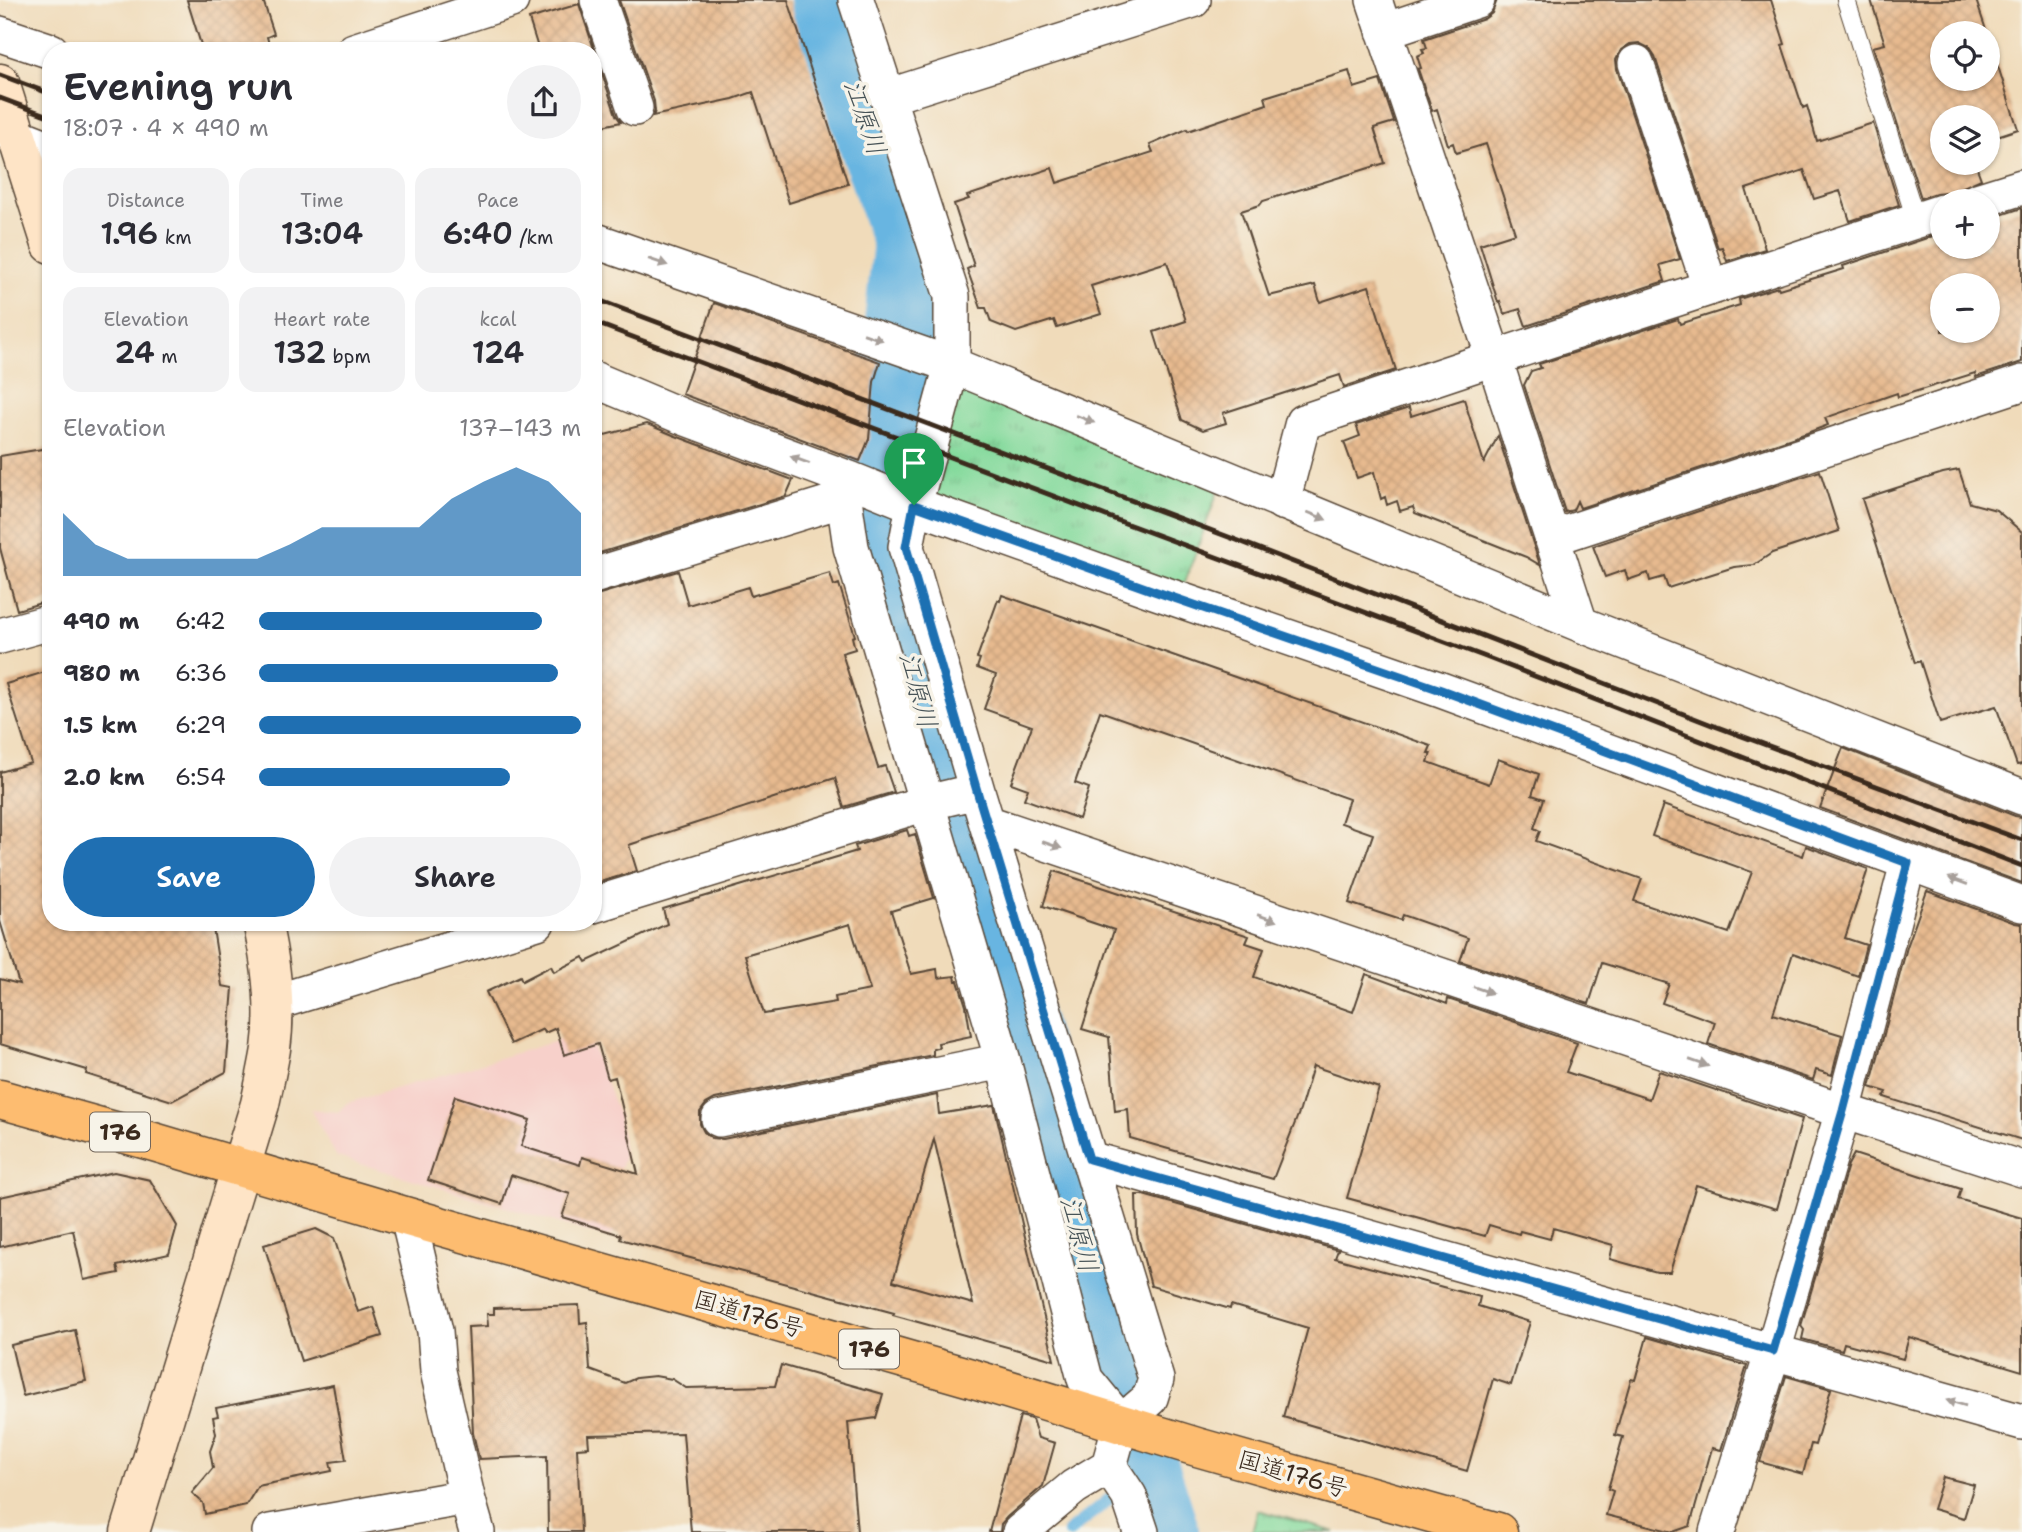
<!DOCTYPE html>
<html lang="en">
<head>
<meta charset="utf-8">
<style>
	body { margin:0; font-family:"Shantell Sans","Klee One",sans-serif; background:#f2f2f3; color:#2b2b33; height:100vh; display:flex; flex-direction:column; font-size:26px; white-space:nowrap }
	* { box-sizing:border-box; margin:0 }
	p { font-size:23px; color:#7c7c81 }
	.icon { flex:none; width:38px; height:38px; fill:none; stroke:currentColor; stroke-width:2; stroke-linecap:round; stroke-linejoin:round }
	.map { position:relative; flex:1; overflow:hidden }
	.side { position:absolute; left:42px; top:42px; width:560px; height:889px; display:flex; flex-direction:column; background:#fff; border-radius:28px; box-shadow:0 2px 5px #0004 }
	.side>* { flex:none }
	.fabs { position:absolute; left:1930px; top:21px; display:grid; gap:14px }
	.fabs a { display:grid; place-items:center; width:70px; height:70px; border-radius:50%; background:#fff; box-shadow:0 2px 5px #0004; font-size:35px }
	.pin { position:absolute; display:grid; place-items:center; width:60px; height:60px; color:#fff; margin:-72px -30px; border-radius:50% 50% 50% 0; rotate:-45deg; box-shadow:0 0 7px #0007 }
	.pin .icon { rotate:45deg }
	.round { display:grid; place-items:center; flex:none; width:74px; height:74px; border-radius:37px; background:#f2f2f3 }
	.overview { display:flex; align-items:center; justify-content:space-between; height:119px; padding:0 21px }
	h1 { font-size:38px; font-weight:600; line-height:52px }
	.metrics { display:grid; grid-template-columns:repeat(3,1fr); gap:10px; height:119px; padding:7px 21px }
	.metrics div { display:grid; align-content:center; border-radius:18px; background:#f2f2f3; text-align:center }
	.metrics b { font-size:30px; font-weight:600 }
	.metrics small { font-size:19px; font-weight:400 }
	.metrics p { font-size:19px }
	.chart { height:196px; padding:14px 21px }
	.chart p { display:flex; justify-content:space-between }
	.chart svg { width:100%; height:126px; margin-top:7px; fill:#1f6fb2; opacity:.7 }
	.button { display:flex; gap:14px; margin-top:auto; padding:14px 21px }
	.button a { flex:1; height:80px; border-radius:42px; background:#1f6fb2; color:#fff; font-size:28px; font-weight:600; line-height:80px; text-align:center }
	.button a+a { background:#f2f2f3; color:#2b2b33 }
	ul { padding:0 21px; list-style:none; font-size:23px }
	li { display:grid; grid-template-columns:112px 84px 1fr; align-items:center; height:52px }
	li i { height:18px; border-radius:9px; background:#1f6fb2 }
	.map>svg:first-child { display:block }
	.built { fill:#f7d0ca }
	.grass { fill:url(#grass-tufts); stroke:#60825e; stroke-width:2 }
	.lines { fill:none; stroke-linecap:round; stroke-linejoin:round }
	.stream { stroke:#67b5e1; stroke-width:12 }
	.river { stroke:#67b5e1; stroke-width:72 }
	.building { fill:url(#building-cross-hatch); fill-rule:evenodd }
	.lane-casing { stroke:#564535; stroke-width:20 }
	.street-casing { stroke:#564535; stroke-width:38 }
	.secondary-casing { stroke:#564535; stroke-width:41 }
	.highway-casing { stroke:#564535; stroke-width:41 }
	.lane { stroke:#fff; stroke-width:18 }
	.street { stroke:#fff; stroke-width:35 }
	.secondary { stroke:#fee4c6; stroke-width:38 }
	.highway { stroke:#fdbc70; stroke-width:38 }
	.rail { stroke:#3b2a1e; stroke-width:5 }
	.oneway { fill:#a79f9a }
	.route-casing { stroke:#fff; stroke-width:14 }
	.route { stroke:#1f6fb2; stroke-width:9 }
	.labels { text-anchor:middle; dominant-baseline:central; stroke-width:7; stroke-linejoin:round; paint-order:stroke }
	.shield { fill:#f7f3e8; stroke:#73665b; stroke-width:2 }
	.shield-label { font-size:23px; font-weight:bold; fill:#3b2a1e }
	.street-label { font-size:24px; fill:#3b2a1e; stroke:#f7f3e8 }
	.water-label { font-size:26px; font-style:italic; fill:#485458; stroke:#f7f3e8 }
</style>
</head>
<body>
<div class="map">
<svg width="2022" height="1532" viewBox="0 0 2022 1532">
	<defs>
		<pattern id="grass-tufts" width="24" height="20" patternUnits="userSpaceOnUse" patternTransform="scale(1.75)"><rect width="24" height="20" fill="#85da9d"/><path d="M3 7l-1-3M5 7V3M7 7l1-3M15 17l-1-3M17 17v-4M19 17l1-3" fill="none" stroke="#74bb87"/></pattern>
		<pattern id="building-cross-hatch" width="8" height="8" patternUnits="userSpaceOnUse" patternTransform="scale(1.75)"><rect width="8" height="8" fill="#e7ba8f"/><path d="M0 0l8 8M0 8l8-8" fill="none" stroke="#c7a07b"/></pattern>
	</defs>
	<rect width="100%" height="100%" fill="#f7f3e8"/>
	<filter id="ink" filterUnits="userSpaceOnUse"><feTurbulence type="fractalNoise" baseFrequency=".0143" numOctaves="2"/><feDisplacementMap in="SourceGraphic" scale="14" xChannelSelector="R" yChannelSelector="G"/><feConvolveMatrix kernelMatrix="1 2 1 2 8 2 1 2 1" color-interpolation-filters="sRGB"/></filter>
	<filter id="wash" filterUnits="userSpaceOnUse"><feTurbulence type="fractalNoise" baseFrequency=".00686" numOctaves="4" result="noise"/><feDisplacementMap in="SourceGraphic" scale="28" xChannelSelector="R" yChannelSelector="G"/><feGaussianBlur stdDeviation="1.57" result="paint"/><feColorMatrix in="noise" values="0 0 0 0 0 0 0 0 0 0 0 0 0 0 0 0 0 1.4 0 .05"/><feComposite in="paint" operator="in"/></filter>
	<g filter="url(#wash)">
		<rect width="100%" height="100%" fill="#f0dbba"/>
		<!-- built -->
		<path class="built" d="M 587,1032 L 619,1116 L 624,1157 L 615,1183 L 634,1226 L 606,1237 L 337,1157 L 310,1109 L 338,1112 L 347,1103 Z"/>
		<!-- grass -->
		<path class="grass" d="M 952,365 L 1223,477 L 1179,599 L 914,505 Z
			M 1258,1510 L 1335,1532 L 1252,1532 Z"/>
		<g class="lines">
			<!-- stream -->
			<path class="stream" d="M 1069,1532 L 1144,1471"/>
			<!-- river -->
			<path class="river" d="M 826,0 L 909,243 L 877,530 L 918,693 L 1057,1151 L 1117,1373
				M 1143,1468 L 1163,1532"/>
		</g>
		<g id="blocks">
			<!-- building -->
			<path class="building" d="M 187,0 L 263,0 L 274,34 L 267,37 L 271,51 L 203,51 Z
				M 619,0 L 788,0 L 848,184 L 789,203 L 753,92 L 733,99 L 653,116 L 655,111 L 654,101 Z
				M 1497,0 L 1771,0 L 1785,44 L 1782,45 L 1803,108 L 1807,106 L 1817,141 L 1873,123 L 1899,205 L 1850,221 L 1840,191 L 1814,199 L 1804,170 L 1746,189 L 1765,249 L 1727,261 L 1722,247 L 1718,248 L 1655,57 L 1649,48 L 1639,43 L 1630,44 L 1621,50 L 1616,60 L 1617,69 L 1680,259 L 1660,265 L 1665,281 L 1526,326 L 1520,309 L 1504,314 L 1500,301 L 1498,302 L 1480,244 L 1515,233 L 1486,144 L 1456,153 L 1453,143 L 1448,145 L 1437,109 L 1432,111 L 1418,69 L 1421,68 L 1417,56 L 1424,53 L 1422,49 L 1427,48 L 1424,39 L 1484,19 L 1492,13 Z
				M 1871,0 L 1976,0 L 1987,33 L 1942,33 L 1942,79 L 1988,79 L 1988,35 L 2018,129 L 1988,139 L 1988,117 L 1942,117 L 1942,163 L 1975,163 L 1981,179 L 1963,187 L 1957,200 L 1945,192 L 1936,193 L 1921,198 L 1873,47 L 1885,44 Z
				M 579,4 L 616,115 L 621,122 L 593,128 L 593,51 L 539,51 L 529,19 Z
				M 1349,71 L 1354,88 L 1380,80 L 1394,122 L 1374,128 L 1385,163 L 1263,201 L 1260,205 L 1241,211 L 1269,296 L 1315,285 L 1320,302 L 1369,286 L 1396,370 L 1344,387 L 1340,375 L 1223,413 L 1226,423 L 1203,430 L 1182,420 L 1154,332 L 1186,321 L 1167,262 L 1091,286 L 1101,314 L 1057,328 L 1054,320 L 1016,332 L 991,322 L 986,308 L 981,308 L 967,269 L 974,266 L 954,204 L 969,199 L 967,196 L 1052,168 L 1057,183 L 1153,152 L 1150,145 L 1187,129 L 1188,131 L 1267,104 L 1265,97 Z
				M 2022,208 L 2022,362 L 1976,377 L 1975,373 L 1898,397 L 1897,393 L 1825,418 L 1828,425 L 1807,433 L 1580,508 L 1577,501 L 1573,510 L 1565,512 L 1524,385 L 1531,371 L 1541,368 L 1539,364 L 1678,319 L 1680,324 L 1740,305 L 1739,299 L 1778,287 L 1779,289 L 1844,269 L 1843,266 L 1942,233 L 1942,247 L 1988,247 L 1988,219 ZM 1942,285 L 1988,285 L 1988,331 L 1942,331 Z
				M 714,303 L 880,362 L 874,382 L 869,439 L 860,461 L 682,394 Z
				M 1464,399 L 1484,463 L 1498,436 L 1540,565 L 1526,557 L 1415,513 L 1413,507 L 1400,511 L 1397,501 L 1387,505 L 1385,497 L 1381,499 L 1374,472 L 1357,478 L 1344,442 L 1360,436 L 1356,425 L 1409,408 L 1411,416 Z
				M 647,424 L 673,435 L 793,480 L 786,496 L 593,555 L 593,438 Z
				M 48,448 L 51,474 L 51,600 L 17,610 L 0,548 L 0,456 Z
				M 1959,470 L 1970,503 L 1996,510 L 2022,532 L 2022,764 L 2017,765 L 1996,706 L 1940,723 L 1920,661 L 1915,663 L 1862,499 L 1943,473 Z
				M 1820,471 L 1839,531 L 1772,553 L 1754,565 L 1734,567 L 1668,588 L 1664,577 L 1650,581 L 1648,573 L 1628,580 L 1625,570 L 1605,577 L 1593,546 Z
				M 678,571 L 688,605 L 748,587 L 751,596 L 830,573 L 834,586 L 839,584 L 855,636 L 852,637 L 855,649 L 842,653 L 878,768 L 885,766 L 894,792 L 844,807 L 835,778 L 629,845 L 637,871 L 593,884 L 593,596 Z
				M 1002,595 L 1431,746 L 1428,753 L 1431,753 L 1428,762 L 1489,784 L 1498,759 L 1539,774 L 1532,795 L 1544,799 L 1534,828 L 1540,831 L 1536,841 L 1642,879 L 1634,901 L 1729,933 L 1752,872 L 1652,836 L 1663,805 L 1803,856 L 1806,846 L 1868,869 L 1845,938 L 1866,945 L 1858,976 L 1793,953 L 1773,1014 L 1842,1035 L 1832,1075 L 1816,1070 L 1813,1080 L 1708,1044 L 1715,1022 L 1662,1003 L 1669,984 L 1602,963 L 1589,1004 L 1460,961 L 1468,938 L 1403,915 L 1401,920 L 1349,903 L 1373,834 L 1341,823 L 1349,799 L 1100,711 L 1075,783 L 1089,788 L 1079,819 L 1024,799 L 1028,789 L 1011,783 L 1032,726 L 984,709 L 996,675 L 977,668 L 980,659 L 977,658 L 998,600 L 1000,601 Z
				M 51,670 L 51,922 L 212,922 L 222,986 L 233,988 L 226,1072 L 172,1101 L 86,1074 L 87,1070 L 0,1044 L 0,979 L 19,984 L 0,921 L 0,772 L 31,763 L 6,684 Z
				M 1843,748 L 2015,816 L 2022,817 L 2022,883 L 1820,808 Z
				M 907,830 L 909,836 L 915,834 L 934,898 L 891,911 L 911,974 L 937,969 L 938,978 L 955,976 L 956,981 L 958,981 L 966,1006 L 971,1036 L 938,1043 L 939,1048 L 933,1049 L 933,1055 L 715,1099 L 706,1104 L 700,1112 L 700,1124 L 704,1132 L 712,1138 L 723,1139 L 937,1095 L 939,1114 L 994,1105 L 1054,1360 L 893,1315 L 894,1313 L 620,1239 L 621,1235 L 562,1217 L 570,1194 L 511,1175 L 502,1204 L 428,1180 L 455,1096 L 530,1120 L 521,1146 L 580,1165 L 582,1157 L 638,1174 L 615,1077 L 608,1079 L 598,1044 L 564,1055 L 556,1028 L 545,1033 L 543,1029 L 511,1044 L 486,992 L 520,976 L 522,981 L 551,966 L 554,972 L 583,957 L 586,962 L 667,924 L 663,909 L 857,851 L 855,846 ZM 850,924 L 870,990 L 835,997 L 836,1002 L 764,1014 L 745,955 ZM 934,1139 L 973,1304 L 893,1281 Z
				M 1054,871 L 1249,936 L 1246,943 L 1264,949 L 1254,977 L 1353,1012 L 1366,974 L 1447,1004 L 1448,999 L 1577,1043 L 1566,1072 L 1649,1099 L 1659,1071 L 1802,1119 L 1777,1209 L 1696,1185 L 1670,1272 L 1657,1272 L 1610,1259 L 1613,1245 L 1553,1228 L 1550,1239 L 1520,1231 L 1519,1234 L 1489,1225 L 1485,1236 L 1347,1198 L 1379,1088 L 1313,1066 L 1300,1110 L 1273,1179 L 1130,1138 L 1128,1109 L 1115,1111 L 1109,1037 L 1082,1029 L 1114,930 L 1043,906 Z
				M 1927,891 L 2015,923 L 2022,924 L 2022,1140 L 1884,1097 L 1887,1092 L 1870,1087 L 1907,947 Z
				M 1854,1154 L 1961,1189 L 1958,1199 L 2022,1218 L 2022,1371 L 1909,1337 L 1903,1359 L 1844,1343 L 1842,1350 L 1802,1339 L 1804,1330 L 1801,1326 L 1848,1165 Z
				M 114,1172 L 150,1180 L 177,1226 L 169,1254 L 117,1266 L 119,1273 L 84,1280 L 73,1230 L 0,1247 L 0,1197 Z
				M 1136,1195 L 1143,1195 L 1338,1250 L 1335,1258 L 1480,1297 L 1478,1306 L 1530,1322 L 1511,1385 L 1493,1379 L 1467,1471 L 1283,1417 L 1308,1328 L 1231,1305 L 1230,1309 L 1151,1286 L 1137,1234 Z
				M 316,1229 L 334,1238 L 358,1312 L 373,1307 L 382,1336 L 301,1361 L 264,1245 Z
				M 579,1305 L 580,1323 L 587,1322 L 590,1370 L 625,1383 L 636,1378 L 655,1376 L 672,1379 L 686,1388 L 775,1386 L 781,1365 L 883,1394 L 876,1418 L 848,1422 L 857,1532 L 691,1532 L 683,1433 L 588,1435 L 589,1447 L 577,1448 L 581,1532 L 548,1532 L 547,1456 L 479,1459 L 473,1433 L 468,1327 L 488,1326 L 487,1314 L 494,1314 L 494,1308 Z
				M 75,1330 L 86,1381 L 23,1396 L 11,1345 Z
				M 1647,1337 L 1747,1366 L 1721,1450 L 1712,1448 L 1690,1526 L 1673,1532 L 1606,1515 L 1613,1491 L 1608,1489 L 1623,1437 L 1615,1435 L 1631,1379 L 1635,1380 Z
				M 1786,1376 L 1831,1389 L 1815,1445 L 1811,1444 L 1803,1474 L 1760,1462 Z
				M 333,1385 L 346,1460 L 330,1462 L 332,1471 L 258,1486 L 246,1505 L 205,1514 L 203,1503 L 192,1493 L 213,1468 L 210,1451 L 216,1434 L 213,1417 L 218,1416 L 216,1408 Z
				M 1020,1416 L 1032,1419 L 1038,1438 L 1055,1443 L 1043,1486 L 1007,1517 L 1001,1524 L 1000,1532 L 989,1532 Z
				M 1943,1477 L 1974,1485 L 1964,1518 L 1933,1509 Z"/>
		</g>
	</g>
	<g filter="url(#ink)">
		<use href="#blocks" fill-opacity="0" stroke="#564535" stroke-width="2"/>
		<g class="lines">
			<!-- lane casing -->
			<g class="lane-casing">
				<path id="lane" d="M 1846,0 L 1916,220"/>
			</g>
			<!-- street casing -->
			<g class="street-casing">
				<path id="street" d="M 598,0 L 635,108
					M 856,0 L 952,296 L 952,365 L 914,505 L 906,547 L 977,791 L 1156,1379 L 1150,1398 L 1121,1423 L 1109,1466 L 1074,1487 L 1020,1532
					M 1374,0 L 1494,358 L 1580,624
					M 1384,31 L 1477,0
					M 0,34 L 51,51
					M 354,51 L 511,0
					M 1636,63 L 1710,287
					M 887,97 L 1193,0
					M 0,129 L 51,149
					M 1977,201 L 2022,187
					M 593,240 L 952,365 L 1580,624 L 2022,797
					M 593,379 L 681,416 L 852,480 L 914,505 L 1154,591 L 1441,690 L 2022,904
					M 852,480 L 844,499 L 851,547 L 1003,1061 L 1085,1379 L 1121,1423
					M 1282,502 L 1303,422 L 1494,358 L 1942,212
					M 1552,538 L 2022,383
					M 593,576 L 844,499
					M 0,636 L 51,622
					M 987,823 L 1843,1111 L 2022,1169
					M 593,905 L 926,803 L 977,791
					M 273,1003 L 537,922
					M 719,1119 L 1003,1061
					M 1089,1159 L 2022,1422
					M 408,1217 L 435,1331 L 438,1371 L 467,1497 L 477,1532
					M 1109,1466 L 1129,1496 L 1141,1532
					M 270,1532 L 467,1497
					M 1717,1532 L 1773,1351 L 1843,1111 L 1908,863"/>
			</g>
			<!-- secondary casing -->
			<g class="secondary-casing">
				<path id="secondary" d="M 0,83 L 51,244
					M 130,1532 L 260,1104 C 264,1085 268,1067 271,1049 C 277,1008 271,962 262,922"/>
			</g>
			<!-- highway casing -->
			<g class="highway-casing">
				<path id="highway" d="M 0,1099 L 147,1140 L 408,1217 L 971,1378 L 1197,1447 L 1498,1532"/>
			</g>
			<!-- lane -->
			<use href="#lane" class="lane"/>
			<!-- street -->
			<use href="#street" class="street"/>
			<!-- secondary -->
			<use href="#secondary" class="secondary"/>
			<!-- highway -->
			<use href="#highway" class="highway"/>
			<!-- rail -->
			<path class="rail" d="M 0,75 L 51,94
				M 0,98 L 51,117
				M 593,298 L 1234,539 L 1712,725 L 2022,840
				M 593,322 L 1122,522 L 1483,656 L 2022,866"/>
		</g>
		<!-- one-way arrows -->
		<defs><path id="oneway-solid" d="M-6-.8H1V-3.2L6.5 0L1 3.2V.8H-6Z" transform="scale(1.75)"/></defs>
		<g class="oneway">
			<use href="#oneway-solid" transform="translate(658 262) rotate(19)"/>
			<use href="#oneway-solid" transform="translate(873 337) rotate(19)"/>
			<use href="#oneway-solid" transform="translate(1085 419) rotate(22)"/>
			<use href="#oneway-solid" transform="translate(800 460) rotate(-160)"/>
			<use href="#oneway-solid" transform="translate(1317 516) rotate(22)"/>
			<use href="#oneway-solid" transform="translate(1052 845) rotate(19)"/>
			<use href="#oneway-solid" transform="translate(1958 881) rotate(-160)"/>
			<use href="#oneway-solid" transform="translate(1267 918) rotate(19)"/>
			<use href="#oneway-solid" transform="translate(1483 990) rotate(19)"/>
			<use href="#oneway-solid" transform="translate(1699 1063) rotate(19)"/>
			<use href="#oneway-solid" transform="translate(1956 1403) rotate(-164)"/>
		</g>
	</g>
	<g class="lines" filter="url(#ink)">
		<!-- route casing -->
		<g class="route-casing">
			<path id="route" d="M 914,505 L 1154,591 L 1441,690 L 1908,863 L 1843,1111 L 1773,1351 L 1089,1159 L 977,791 L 906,547 Z"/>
		</g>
		<!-- route -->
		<use href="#route" class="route"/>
	</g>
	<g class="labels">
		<!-- shield labels -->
		<g class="shield">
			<rect x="90" y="1112.5" width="60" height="39" rx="5"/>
			<rect x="839" y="1329.5" width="60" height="39" rx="5"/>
		</g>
		<g class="shield-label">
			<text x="120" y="1132">176</text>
			<text x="869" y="1349">176</text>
		</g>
		<!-- street labels -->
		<g class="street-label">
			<text transform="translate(749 1314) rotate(16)">国道176号</text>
			<text transform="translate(1293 1474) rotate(16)">国道176号</text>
		</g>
		<!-- water labels -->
		<g class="water-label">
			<text transform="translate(866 117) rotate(71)">江原川</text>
			<text transform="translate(919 690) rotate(75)">江原川</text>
			<text transform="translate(1080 1234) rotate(75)">江原川</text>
		</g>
	</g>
</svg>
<div class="fabs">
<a><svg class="icon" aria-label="locate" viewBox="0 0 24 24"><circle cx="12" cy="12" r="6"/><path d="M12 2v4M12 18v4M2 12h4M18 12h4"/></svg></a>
<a><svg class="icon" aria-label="layers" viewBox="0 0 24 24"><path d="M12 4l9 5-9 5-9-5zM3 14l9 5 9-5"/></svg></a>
<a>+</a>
<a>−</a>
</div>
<div class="pin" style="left:914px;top:505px;background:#1e9e55"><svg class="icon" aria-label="arrive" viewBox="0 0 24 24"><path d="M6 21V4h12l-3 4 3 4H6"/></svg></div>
<section class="side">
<div class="overview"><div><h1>Evening run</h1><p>18:07 · 4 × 490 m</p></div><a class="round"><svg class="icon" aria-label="share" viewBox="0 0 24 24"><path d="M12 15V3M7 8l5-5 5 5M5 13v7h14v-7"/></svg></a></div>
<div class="metrics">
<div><p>Distance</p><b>1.96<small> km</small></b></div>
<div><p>Time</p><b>13:04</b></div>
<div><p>Pace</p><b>6:40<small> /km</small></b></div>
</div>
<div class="metrics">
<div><p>Elevation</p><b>24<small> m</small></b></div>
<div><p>Heart rate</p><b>132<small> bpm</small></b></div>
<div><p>kcal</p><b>124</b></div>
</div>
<div class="chart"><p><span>Elevation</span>137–143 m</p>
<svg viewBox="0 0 160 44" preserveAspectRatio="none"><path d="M0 44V22L10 33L20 38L30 38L40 38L50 38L60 38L70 33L80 27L90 27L100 27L110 27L120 17L130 11L140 6L150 11L160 22V44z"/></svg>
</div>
<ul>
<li><b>490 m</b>6:42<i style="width:88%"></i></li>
<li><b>980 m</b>6:36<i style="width:93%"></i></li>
<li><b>1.5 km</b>6:29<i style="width:100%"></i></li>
<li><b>2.0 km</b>6:54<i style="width:78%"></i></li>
</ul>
<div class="button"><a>Save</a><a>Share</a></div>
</section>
</div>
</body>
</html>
